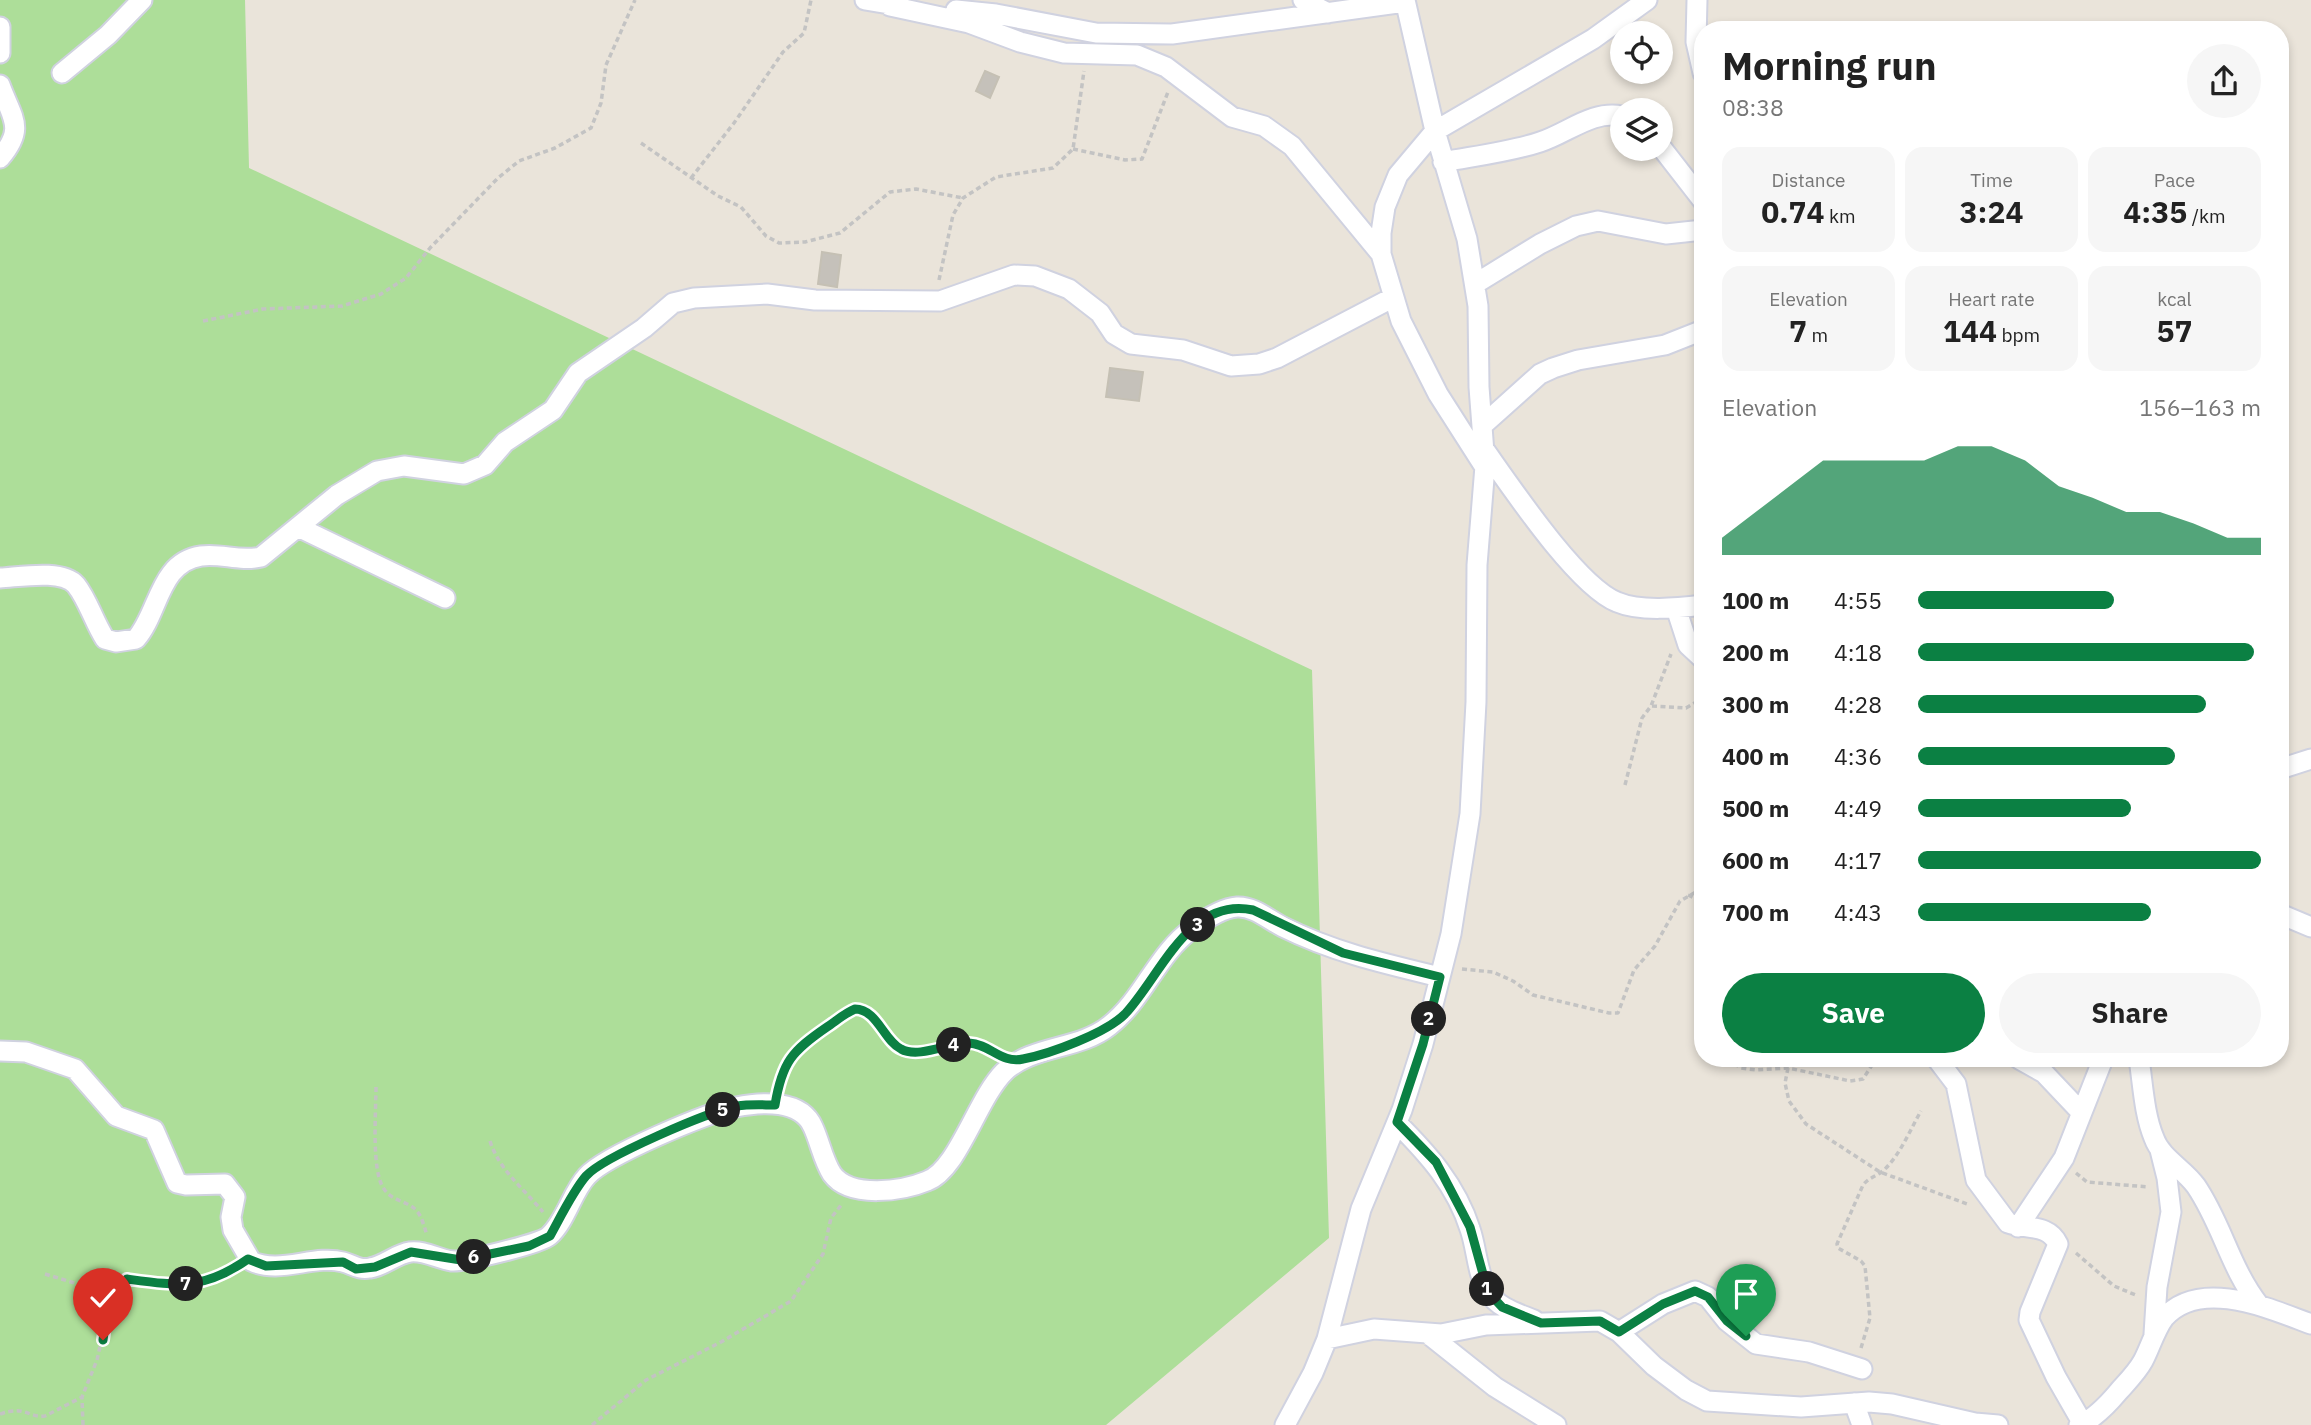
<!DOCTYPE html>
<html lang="en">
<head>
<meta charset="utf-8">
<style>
	body { margin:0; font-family:"IBM Plex Sans",sans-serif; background:#f6f6f6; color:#222; height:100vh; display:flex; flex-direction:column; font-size:26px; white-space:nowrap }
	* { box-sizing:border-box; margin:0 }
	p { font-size:23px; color:#767676 }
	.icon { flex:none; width:38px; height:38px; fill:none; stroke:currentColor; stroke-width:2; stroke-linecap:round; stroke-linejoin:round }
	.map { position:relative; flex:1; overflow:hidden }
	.side { position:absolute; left:1694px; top:21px; width:595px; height:1046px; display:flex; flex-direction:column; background:#fff; border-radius:28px; box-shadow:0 4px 10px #0003 }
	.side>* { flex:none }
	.fabs { position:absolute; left:1610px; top:21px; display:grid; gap:14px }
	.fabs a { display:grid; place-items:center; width:63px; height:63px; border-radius:50%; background:#fff; box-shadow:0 4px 10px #0003; font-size:35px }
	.pin { position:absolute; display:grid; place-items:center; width:60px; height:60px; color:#fff; margin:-72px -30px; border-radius:50% 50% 50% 0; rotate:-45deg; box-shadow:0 0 7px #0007 }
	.pin .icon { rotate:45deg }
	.km { position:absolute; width:35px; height:35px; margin:-18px; border-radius:50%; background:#222; color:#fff; font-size:19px; line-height:35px; text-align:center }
	.round { display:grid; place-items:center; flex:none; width:74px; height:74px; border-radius:37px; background:#f6f6f6 }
	.head { display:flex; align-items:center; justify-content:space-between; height:119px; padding:0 28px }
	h1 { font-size:38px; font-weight:800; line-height:52px }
	.metrics { display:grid; grid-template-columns:repeat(3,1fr); gap:10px; height:119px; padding:7px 28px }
	.metrics div { display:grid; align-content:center; border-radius:18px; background:#f6f6f6; text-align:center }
	.metrics b { font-size:30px; font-weight:800 }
	.metrics small { font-size:19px; font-weight:400 }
	.metrics p { font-size:19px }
	.chart { height:196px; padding:14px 28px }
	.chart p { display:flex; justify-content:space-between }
	.chart svg { width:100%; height:126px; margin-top:7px; fill:#0b8043; opacity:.7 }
	.button { display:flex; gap:14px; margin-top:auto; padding:14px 28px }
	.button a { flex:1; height:80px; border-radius:42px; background:#0b8043; color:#fff; font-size:28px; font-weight:800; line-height:80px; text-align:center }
	.button a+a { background:#f6f6f6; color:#222 }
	ul { padding:0 28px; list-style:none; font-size:23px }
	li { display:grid; grid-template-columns:112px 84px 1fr; align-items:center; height:52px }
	li i { height:18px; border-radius:9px; background:#0b8043 }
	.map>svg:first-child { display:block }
	.green { fill:#adde99 }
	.building { fill:#c5c1ba; stroke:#c5c0b4; stroke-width:2 }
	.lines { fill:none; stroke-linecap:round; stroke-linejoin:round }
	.minor-casing { stroke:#d0d2e0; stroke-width:23 }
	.path { stroke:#c3c3c3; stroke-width:3.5; stroke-dasharray:5 3.5; stroke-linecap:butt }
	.minor { stroke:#fff; stroke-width:19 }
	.route-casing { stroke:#fff; stroke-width:14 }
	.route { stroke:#0b8043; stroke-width:9 }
</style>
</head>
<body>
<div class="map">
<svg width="2311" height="1425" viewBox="0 0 2311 1425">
	<rect width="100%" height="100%" fill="#eae4da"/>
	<!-- green -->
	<path class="green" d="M 0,0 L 245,0 L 249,168 L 1312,670 L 1329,1238 L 1106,1425 L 0,1425 Z"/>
	<!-- building -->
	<path class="building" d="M 985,71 L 999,77 L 990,98 L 976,91 Z
		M 822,252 L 841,255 L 837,287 L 818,284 Z
		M 1110,368 L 1143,372 L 1139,401 L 1106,397 Z"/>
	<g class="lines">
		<!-- minor casing -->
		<g class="minor-casing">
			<path id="minor" d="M 865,0 L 901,6
				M 1303,0 L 1328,13
				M 1697,0 L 1696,42 L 1703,73
				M 890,6 L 969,23 L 1020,42 L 1064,53 L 1137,55 L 1166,67 L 1232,117 L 1264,126 L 1292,146 L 1381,254
				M 956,10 L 996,14 L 1096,33 L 1172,34 L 1405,2
				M 0,27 L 0,53
				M 62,73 L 108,35 L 142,0
				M 0,85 C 12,118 26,128 0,158
				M 1661,147 L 1703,201
				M 1443,162 C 1475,156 1510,152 1540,142 C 1568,133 1592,110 1622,116
				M 1475,284 L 1540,244 L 1576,226 L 1598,221 L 1666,234 L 1703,230
				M 1483,425 L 1540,374 L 1553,368 L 1578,360 L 1665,345 L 1703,330
				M 1484,449 C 1511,487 1577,586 1617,602 C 1640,612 1678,608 1703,605
				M 1484,466 L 1438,394 L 1401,321 L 1381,254 L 1381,233 L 1385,207 L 1398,175 L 1435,131 L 1593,39 L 1647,0
				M 300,528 L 445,598
				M 0,578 C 20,577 62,569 76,585 C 88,600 94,622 105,639 L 116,642 L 136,639 C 159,613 159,562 201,556 C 222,553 239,562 261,557 L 337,495 L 377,471 L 404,466 L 464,474 L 485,465 L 505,442 L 553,410 L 578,373 L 644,328 L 673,303 L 694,298 L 767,294 L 815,300 L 940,301 L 1014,275 L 1035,276 L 1069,289 L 1100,313 L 1114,334 L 1131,344 L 1183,350 L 1231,366 L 1259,364 L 1277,358 L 1392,298
				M 1676,608 L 1688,645 L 1703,659
				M 2280,769 L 2311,759
				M 2280,914 L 2311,927
				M 0,1051 L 26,1052 L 75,1069 L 116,1116 L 154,1130 L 177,1183 L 186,1185 L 225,1184 L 235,1197 L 231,1217 L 233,1230 L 251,1261 C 280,1275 314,1254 343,1262 C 354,1265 358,1270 370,1268 C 384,1266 396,1254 410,1252 C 424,1250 438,1259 452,1261 C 464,1262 540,1244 549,1236 C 566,1221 572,1192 587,1176 C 605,1156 708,1112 736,1107 C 761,1102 801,1099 813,1127 C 820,1142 823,1160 832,1174 C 850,1199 903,1191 927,1181 C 958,1170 977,1099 1004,1072 C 1032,1045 1079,1050 1109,1026 C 1143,1000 1157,954 1192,929 C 1204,920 1223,908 1237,907 C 1254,906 1269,920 1283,927 C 1333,952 1386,964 1440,977
				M 1937,1059 L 1956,1084 L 1976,1180 L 2008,1223 C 2026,1230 2048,1223 2058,1244 L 2030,1312 L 2029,1320 L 2056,1377 L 2083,1424
				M 2019,1059 L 2044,1073 L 2080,1111
				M 2139,1059 C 2143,1085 2144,1114 2154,1138 C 2161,1158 2184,1169 2196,1186 C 2222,1224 2230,1268 2259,1305
				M 1397,1123 C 1428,1154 1456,1185 1470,1229 C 1477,1249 1477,1274 1488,1292 C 1498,1308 1517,1313 1534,1320
				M 2018,1227 L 2064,1158 L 2103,1059
				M 1619,1332 L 1663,1304 L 1695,1291 L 1708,1297 L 1727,1321 L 1756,1344 L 1809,1352 L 1862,1369
				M 1427,1333 L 1495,1387 L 1556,1425
				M 2154,1334 L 2157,1287 L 2171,1212 L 2167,1178 L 2160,1150
				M 1327,1339 L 1374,1329 L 1441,1334 L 1486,1325 L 1600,1321 L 1619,1332 L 1654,1366 L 1686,1390 L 1707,1401 L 1801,1407 L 1869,1402 L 1892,1404 L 1975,1423 L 1998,1425
				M 1854,1403 L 1862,1425
				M 1285,1425 L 1313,1373 L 1327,1339 L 1361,1209 L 1402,1110 L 1423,1044 L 1451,934 L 1470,814 L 1476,702 L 1477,565 L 1485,466 L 1479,387 L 1478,306 L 1467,239 L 1435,131 L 1405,0
				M 2079,1425 C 2094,1419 2109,1403 2119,1391 C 2127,1382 2137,1372 2143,1361 C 2150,1348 2155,1330 2164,1318 C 2200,1277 2270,1309 2311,1324"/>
		</g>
		<!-- path -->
		<path class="path" d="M 641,143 L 718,196 L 741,207 L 766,236 L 779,243 L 805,242 L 840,233 L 890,192 L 916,189 L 963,198
			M 1073,149 L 1125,160 L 1142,159 L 1168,92
			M 691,178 L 734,123 L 783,52 L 804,33 L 811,0
			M 939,280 L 953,215 L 963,198 L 996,177 L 1053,168 L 1073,149 L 1084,71
			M 203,321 L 263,309 L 342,306 L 381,294 L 406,278 L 430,248 L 498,178 L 519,161 L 555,148 L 591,128 L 601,103 L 606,65 L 635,0
			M 1652,706 L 1686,708 L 1703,698
			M 1625,785 L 1642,718 L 1651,706 L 1671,654
			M 1688,895 L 1703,902
			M 1462,969 L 1493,972 L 1513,981 L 1533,995 L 1609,1013 L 1618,1013 L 1634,970 L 1655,946 L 1680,901 L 1703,888
			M 1727,1059 L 1741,1068 L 1756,1070 L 1788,1068 L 1850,1081 L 1863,1079 L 1876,1059
			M 1788,1068 L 1785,1083 L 1789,1101 L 1806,1124 L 1880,1172 L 1970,1205
			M 778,1085 C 784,1053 826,1021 855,1009 C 878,1009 884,1042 903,1050 C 909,1053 917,1051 924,1050 C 958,1047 965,1036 996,1056
			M 376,1087 C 376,1111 371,1171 384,1189 C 392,1201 407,1201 416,1210 C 422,1216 424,1227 427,1235
			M 490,1141 C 499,1170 524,1189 543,1212
			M 2076,1173 L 2087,1182 L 2149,1187
			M 2076,1253 L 2114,1286 L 2138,1296
			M 45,1274 L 81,1285 L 107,1277 L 183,1284 L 207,1282 L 235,1268
			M 1861,1348 L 1870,1318 L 1865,1266 L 1861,1261 L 1838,1248 L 1837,1244 L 1863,1185 C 1869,1177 1878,1176 1885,1169 C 1901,1153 1910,1130 1921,1111
			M 0,1414 C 26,1405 28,1418 45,1416 L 82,1397
			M 83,1425 L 82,1397 L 97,1360 L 106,1319 L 127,1279
			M 592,1425 L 646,1380 L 721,1342 L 791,1301 L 823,1254 L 831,1218 L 842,1204"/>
		<!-- minor -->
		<use href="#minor" class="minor"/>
	</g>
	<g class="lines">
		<!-- route casing -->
		<g class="route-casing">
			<path id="route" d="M 103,1340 L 106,1319 L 127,1279 C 179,1286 204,1290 248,1259 L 266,1266 L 343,1262 L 356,1269 L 375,1267 L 411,1252 L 461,1260 L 529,1246 L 550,1236 C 560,1218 573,1191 586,1176 C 603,1157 710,1111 737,1106 C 750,1104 763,1105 775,1105 C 782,1062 792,1051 827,1027 C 836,1021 845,1013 855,1009 C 877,1009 884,1041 901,1049 C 919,1059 951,1042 969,1043 C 990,1044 1001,1064 1023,1059 C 1050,1054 1106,1033 1125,1014 C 1160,977 1189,896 1253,910 L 1343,953 L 1440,977 L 1423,1044 L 1397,1122 L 1436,1162 L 1470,1227 L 1488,1292 L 1502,1307 L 1541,1323 L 1600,1321 L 1619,1332 L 1663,1304 L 1695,1291 L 1708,1297 L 1727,1321 L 1746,1336"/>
		</g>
		<!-- route -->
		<use href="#route" class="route"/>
	</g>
</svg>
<div class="fabs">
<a><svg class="icon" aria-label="locate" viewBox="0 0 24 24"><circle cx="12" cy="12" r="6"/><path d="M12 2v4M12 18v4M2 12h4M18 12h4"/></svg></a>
<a><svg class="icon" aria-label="layers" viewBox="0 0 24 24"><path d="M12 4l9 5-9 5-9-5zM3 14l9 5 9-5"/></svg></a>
</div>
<div class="pin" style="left:1746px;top:1336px;background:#1e9e55"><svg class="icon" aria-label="arrive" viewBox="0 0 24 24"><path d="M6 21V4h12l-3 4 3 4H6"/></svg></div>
<div class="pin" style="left:103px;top:1340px;background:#d93025"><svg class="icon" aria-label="check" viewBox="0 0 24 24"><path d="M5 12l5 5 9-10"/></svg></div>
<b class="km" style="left:1487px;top:1289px">1</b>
<b class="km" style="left:1429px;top:1019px">2</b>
<b class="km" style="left:1198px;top:925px">3</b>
<b class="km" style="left:954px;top:1045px">4</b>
<b class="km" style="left:723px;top:1110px">5</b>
<b class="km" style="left:474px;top:1257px">6</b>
<b class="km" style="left:186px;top:1284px">7</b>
<section class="side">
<div class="head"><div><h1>Morning run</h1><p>08:38</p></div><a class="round"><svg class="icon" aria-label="share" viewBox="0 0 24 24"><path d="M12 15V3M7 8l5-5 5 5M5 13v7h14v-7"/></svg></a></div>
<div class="metrics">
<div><p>Distance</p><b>0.74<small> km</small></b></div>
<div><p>Time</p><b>3:24</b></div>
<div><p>Pace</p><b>4:35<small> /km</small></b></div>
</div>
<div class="metrics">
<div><p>Elevation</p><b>7<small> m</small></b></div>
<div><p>Heart rate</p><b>144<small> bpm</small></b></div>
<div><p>kcal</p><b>57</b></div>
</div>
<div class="chart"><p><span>Elevation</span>156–163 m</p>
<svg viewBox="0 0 160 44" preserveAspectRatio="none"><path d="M0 44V38L10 29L20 20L30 11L40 11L50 11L60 11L70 6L80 6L90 11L100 20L110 24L120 29L130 29L140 33L150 38L160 38V44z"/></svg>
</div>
<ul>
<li><b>100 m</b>4:55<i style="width:57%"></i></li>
<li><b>200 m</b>4:18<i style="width:98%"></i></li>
<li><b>300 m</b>4:28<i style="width:84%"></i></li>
<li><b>400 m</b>4:36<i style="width:75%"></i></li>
<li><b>500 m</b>4:49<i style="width:62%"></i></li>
<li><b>600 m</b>4:17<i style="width:100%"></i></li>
<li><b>700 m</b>4:43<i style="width:68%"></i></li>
</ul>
<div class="button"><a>Save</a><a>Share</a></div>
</section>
</div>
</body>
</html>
